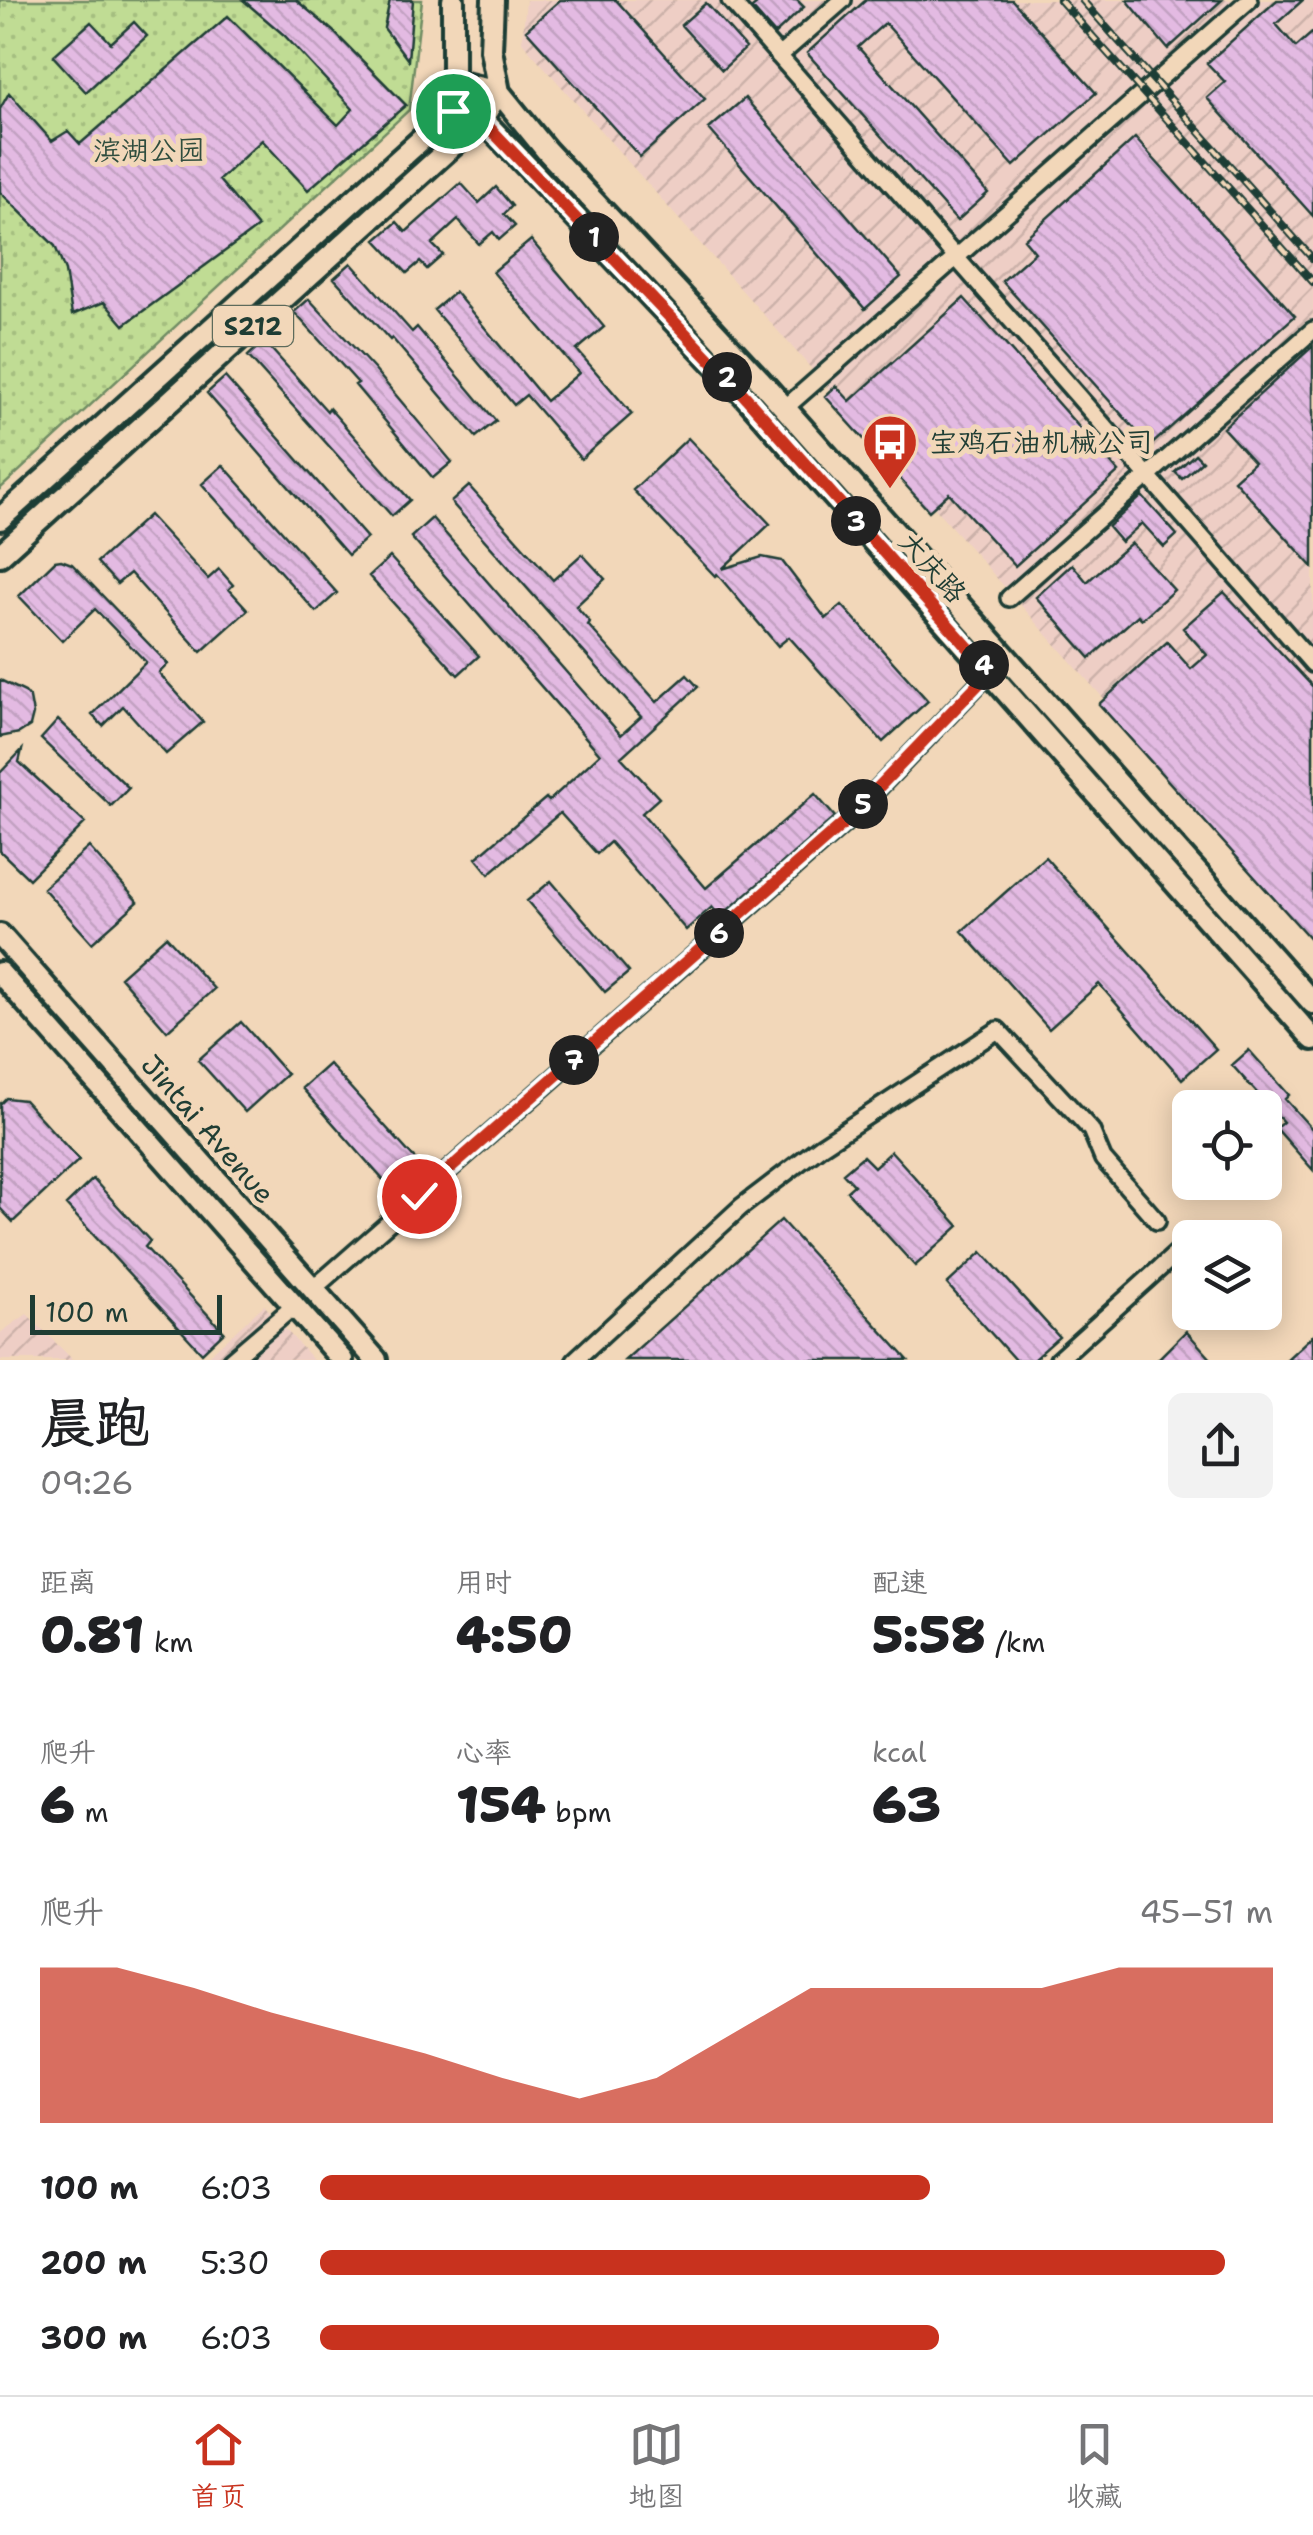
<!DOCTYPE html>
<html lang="zh">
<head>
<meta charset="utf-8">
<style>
	body { margin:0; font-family:"Shantell Sans","LXGW WenKai TC",sans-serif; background:#f2f2f2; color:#202124; height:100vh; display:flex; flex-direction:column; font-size:38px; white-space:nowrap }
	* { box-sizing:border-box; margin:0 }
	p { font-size:32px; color:#757577 }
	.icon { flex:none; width:55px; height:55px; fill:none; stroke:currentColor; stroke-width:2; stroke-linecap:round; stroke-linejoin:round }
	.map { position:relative; height:1360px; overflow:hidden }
	.side { display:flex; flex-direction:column; background:#fff; flex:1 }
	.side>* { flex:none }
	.tools { position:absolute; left:1172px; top:1090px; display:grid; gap:20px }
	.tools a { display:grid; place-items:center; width:110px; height:110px; border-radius:15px; background:#fff; box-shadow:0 5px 25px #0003; font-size:50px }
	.scale { position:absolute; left:30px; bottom:25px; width:192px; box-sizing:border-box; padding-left:10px; border:5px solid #1f3d34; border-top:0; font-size:28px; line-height:35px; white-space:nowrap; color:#1f3d34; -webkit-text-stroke:8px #f2d7b9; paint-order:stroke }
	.pin { position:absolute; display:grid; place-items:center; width:85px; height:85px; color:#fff; margin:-42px; border:5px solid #fff; border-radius:50%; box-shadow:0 2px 10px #0007 }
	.km { position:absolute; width:50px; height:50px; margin:-25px; border-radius:50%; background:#222; color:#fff; font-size:28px; line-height:50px; text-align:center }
	.round { display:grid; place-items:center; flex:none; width:105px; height:105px; border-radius:15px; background:#f2f2f2 }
	.headline { display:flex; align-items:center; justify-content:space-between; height:170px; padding:0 40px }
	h1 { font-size:55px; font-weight:800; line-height:75px }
	.metrics { display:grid; grid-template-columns:repeat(3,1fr); gap:15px; height:170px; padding:10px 40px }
	.metrics div { display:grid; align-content:center }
	.metrics b { font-size:50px; font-weight:800 }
	.metrics small { font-size:28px; font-weight:400 }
	.metrics p { font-size:28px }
	.chart { height:280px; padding:20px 40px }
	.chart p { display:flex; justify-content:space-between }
	.chart svg { width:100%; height:180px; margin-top:10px; fill:#c8321e; opacity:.7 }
	ul { padding:0 40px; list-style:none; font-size:32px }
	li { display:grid; grid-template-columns:160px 120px 1fr; align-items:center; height:75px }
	li i { height:25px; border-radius:12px; background:#c8321e }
	.menu { display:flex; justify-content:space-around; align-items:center; height:140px; border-top:2px solid #e0e0e0; background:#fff; font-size:28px; color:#757577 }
	.menu a { display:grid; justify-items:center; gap:5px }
	.menu .current { color:#c8321e }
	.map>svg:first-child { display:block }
	.industrial { fill:url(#industrial-furrows) }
	.green { fill:url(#green-dots); stroke:#708c64; stroke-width:2.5 }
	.building { fill:url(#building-back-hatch); stroke:#1f3d34; stroke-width:2.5 }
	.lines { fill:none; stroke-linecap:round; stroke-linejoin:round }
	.minor-casing { stroke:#1f3d34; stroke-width:22 }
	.major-casing { stroke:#1f3d34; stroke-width:28 }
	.minor { stroke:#f2d7b9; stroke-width:15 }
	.major { stroke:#f2d7b9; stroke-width:20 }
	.rail-casing { stroke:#1f3d34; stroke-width:8 }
	.rail { stroke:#f2d7b9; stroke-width:4; stroke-dasharray:11; stroke-linecap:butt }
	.route-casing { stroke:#fff; stroke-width:20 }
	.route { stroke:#c8321e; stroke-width:12 }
	.labels { text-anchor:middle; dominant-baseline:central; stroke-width:10; stroke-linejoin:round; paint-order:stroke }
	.shield { fill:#f2d7b9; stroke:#5e6b5c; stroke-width:2.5 }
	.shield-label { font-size:25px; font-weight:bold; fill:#1f3d34 }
	.park-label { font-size:28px; fill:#2f4d3e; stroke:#f2d7b9 }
	.poi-label { font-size:28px; fill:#1f3d34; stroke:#f2d7b9; text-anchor:start }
	.street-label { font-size:28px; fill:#1f3d34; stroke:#f2d7b9 }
</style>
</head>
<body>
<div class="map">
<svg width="1313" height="1360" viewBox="0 0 1313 1360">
	<defs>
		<pattern id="industrial-furrows" width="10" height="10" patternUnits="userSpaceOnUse" patternTransform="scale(2.5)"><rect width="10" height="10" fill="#eecec5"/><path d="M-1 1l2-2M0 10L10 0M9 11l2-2" fill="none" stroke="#ccb2aa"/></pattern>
		<pattern id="green-dots" width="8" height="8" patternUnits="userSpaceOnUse" patternTransform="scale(2.5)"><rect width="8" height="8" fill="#c0dc94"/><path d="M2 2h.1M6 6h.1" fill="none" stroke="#a5be80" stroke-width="1.8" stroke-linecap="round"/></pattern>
		<pattern id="building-back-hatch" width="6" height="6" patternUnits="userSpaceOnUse" patternTransform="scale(2.5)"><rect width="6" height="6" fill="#e3bae2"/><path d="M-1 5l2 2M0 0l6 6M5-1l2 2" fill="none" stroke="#c2a1c2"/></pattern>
	</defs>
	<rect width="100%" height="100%" fill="#f2d7b9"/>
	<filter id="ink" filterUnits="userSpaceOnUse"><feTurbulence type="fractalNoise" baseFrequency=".01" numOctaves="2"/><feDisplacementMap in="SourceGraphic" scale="20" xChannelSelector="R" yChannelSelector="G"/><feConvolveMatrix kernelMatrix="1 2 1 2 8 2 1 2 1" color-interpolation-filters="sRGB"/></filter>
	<g filter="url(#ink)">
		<!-- industrial -->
		<path class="industrial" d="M 526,0 L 1313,0 L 1313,935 L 522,42 Z
			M 264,1305 L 313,1360 L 204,1360 Z
			M 27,1314 L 73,1360 L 0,1360 L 0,1333 Z"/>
		<!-- green -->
		<path class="green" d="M 0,0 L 422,0 L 409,110 L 0,489 Z"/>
		<!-- building -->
		<path class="building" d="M 243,0 L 296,0 L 333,31 L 406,105 L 308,190 L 262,140 L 219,180 L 258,227 L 124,325 L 104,302 L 72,315 L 65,271 L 55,246 L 0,192 L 0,109 L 9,93 L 52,141 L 68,131 L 80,144 L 228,16 L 338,125 L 353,109 L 284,35 Z
			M 390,0 L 413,0 L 408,60 L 384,28 Z
			M 560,0 L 616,0 L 705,99 L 640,157 L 526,30 Z
			M 761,0 L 797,0 L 804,7 L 775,34 L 752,8 Z
			M 866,0 L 1012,0 L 1096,93 L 1014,166 L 885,23 L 858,47 L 988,193 L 957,221 L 807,53 Z
			M 1127,0 L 1222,0 L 1168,49 Z
			M 1277,0 L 1303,0 L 1276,24 L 1296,47 L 1313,32 L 1313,216 L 1207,98 L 1225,82 L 1207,63 Z
			M 706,3 L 746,48 L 722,70 L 681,25 Z
			M 91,22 L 111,43 L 134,22 L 147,36 L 86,92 L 53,56 Z
			M 745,98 L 901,277 L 865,309 L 709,129 Z
			M 1135,138 L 1295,316 L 1150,446 L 1002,281 L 1035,252 L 1024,239 Z
			M 461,183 L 479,203 L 496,187 L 512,206 L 504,214 L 515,226 L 499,240 L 493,232 L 479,244 L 458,220 L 432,244 L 443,255 L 427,269 L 420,262 L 407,273 L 376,240 L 397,222 L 406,232 Z
			M 531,240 L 604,327 L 577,350 L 632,414 L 581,459 L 526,395 L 514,405 L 434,310 L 455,292 L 546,401 L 579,373 L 493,272 Z
			M 351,263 L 412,332 L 417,327 L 496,421 L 476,437 L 392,338 L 390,340 L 334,278 Z
			M 964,298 L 1119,472 L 1015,566 L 949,493 L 929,511 L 825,396 L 836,386 L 850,401 Z
			M 309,299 L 374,369 L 452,462 L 433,478 L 355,385 L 358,383 L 294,312 Z
			M 264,341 L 327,411 L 329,408 L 410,500 L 392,516 L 248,356 Z
			M 1313,346 L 1313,567 L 1234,480 L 1254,462 L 1223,428 Z
			M 225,377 L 367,538 L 348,555 L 207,393 Z
			M 688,438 L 770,524 L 722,569 L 762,557 L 782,561 L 826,619 L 842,605 L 928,701 L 883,742 L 789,637 L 778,646 L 717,574 L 715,576 L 633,490 Z
			M 1195,454 L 1202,461 L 1182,479 L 1175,472 Z
			M 223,465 L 337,593 L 316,612 L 202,484 Z
			M 469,486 L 553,580 L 582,554 L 605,579 L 576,606 L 590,622 L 588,625 L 657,702 L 687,675 L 698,687 L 621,757 L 659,798 L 642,813 L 706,888 L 815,794 L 835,817 L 720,917 L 712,907 L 686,930 L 610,842 L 597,854 L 560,813 L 489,874 L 476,858 L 546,798 L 549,801 L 600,754 L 411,537 L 432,518 L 621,735 L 641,717 L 451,502 Z
			M 1142,496 L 1177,535 L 1164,547 L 1142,523 L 1121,542 L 1108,527 Z
			M 149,515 L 208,579 L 219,569 L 233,585 L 229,589 L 248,610 L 201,652 L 130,573 L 117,584 L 97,562 Z
			M 1131,543 L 1174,590 L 1142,619 L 1138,615 L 1090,658 L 1036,597 L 1072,564 L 1087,582 Z
			M 390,557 L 479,656 L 458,675 L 369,576 Z
			M 61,560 L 72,564 L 168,664 L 159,673 L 203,722 L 166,754 L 123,706 L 103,726 L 92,715 L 146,662 L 95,609 L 62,641 L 19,596 L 55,561 Z
			M 1224,592 L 1313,687 L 1313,942 L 1099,704 L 1167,642 L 1191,669 L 1207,655 L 1183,628 Z
			M 0,680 L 25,692 L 30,698 L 33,714 L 30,726 L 19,733 L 0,737 Z
			M 58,720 L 129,788 L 111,806 L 41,739 Z
			M 22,750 L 19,762 L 85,823 L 29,879 L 0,851 L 0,773 Z
			M 89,847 L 138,902 L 92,943 L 43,888 Z
			M 1045,857 L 1216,1049 L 1182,1079 L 1099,984 L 1049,1029 L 962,931 Z
			M 551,881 L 629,972 L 605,992 L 527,901 Z
			M 166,936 L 214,989 L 167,1031 L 120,977 Z
			M 241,1022 L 287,1074 L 245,1112 L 198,1060 Z
			M 1249,1050 L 1289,1095 L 1285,1099 L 1313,1130 L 1313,1170 L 1276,1128 L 1283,1122 L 1232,1065 Z
			M 329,1064 L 420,1165 L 392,1190 L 302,1088 Z
			M 6,1098 L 24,1100 L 79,1160 L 13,1222 L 0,1208 L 0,1104 Z
			M 891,1151 L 959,1226 L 915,1266 L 847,1191 L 854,1185 L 843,1173 L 863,1156 L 874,1167 Z
			M 93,1179 L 150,1241 L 145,1247 L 224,1332 L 202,1353 L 66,1205 Z
			M 781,1220 L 908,1360 L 625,1360 Z
			M 982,1252 L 1059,1337 L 1033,1360 L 1015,1360 L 947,1284 Z
			M 1186,1331 L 1212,1360 L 1157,1360 Z
			M 1313,1335 L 1313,1360 L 1286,1360 Z"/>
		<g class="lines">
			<!-- minor casing -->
			<g class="minor-casing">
				<path id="minor" d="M 730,0 L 1313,664
					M 779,56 L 843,0
					M 785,408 L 1249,0
					M 1009,598 L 1313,330
					M 313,1289 L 845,823 L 990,672
					M 231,1360 L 294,1306
					M 575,1360 L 741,1207 L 821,1146 L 998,1030 L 1091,1130 L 1103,1159 L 1157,1221
					M 1058,1360 L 1190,1241"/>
			</g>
			<!-- major casing -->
			<g class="major-casing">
				<path id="major" d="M 455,82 L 499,92 L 546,150 L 759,379 L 1313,1003
					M 453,111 L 482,119 L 743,394 L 1313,1039
					M 0,519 L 453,111 L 453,0
					M 0,555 L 482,119 L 499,92 L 491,50 L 493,0
					M 0,935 L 376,1360
					M 0,973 L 342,1360"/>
			</g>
			<!-- minor -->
			<use href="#minor" class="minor"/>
			<!-- major -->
			<use href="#major" class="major"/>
			<!-- rail casing -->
			<g class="rail-casing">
				<path id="rail" d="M 1060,0 L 1313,282
					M 1082,0 L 1313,259"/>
			</g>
			<!-- rail -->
			<use href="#rail" class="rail"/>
		</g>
	</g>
	<g class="lines" filter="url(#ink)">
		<!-- route casing -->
		<g class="route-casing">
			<path id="route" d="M 419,1196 L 844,823 L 990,672 L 743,394 L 482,120 L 453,111"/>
		</g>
		<!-- route -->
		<use href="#route" class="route"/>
	</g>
	<!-- icons -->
	<defs>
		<g id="bus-pin" transform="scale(2.875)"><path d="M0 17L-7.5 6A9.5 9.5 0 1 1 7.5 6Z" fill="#c8321e" stroke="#f2d7b9"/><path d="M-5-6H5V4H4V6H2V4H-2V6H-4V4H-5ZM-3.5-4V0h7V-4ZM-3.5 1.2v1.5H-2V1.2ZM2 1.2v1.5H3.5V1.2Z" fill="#fff"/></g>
	</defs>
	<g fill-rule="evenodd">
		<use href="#bus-pin" x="890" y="442"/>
	</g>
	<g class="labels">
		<!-- shield labels -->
		<rect class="shield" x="213" y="306" width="80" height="40" rx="8"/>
		<g class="shield-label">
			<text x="253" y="326">S212</text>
		</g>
		<!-- park labels -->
		<g class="park-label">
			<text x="149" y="150">滨湖公园</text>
		</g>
		<!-- poi labels -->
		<g class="poi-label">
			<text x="929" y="442">宝鸡石油机械公司</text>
		</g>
		<!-- street labels -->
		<g class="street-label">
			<text transform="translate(933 567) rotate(48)">大庆路</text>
			<text transform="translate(208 1129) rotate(49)">Jintai Avenue</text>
		</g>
	</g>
</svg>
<div class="tools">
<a><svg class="icon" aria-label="locate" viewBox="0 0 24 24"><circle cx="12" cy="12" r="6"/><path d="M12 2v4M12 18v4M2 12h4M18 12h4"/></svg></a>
<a><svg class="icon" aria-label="layers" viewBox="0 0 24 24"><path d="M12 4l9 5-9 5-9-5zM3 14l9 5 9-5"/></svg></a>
</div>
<div class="scale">100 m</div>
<div class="pin" style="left:453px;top:111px;background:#1e9e55"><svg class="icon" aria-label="arrive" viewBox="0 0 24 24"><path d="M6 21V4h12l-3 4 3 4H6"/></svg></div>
<div class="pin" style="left:419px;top:1196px;background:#d93025"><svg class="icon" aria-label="check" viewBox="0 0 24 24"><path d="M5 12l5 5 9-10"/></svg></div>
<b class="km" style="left:594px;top:237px">1</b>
<b class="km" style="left:727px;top:377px">2</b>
<b class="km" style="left:856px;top:521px">3</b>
<b class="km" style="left:984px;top:665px">4</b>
<b class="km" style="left:863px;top:804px">5</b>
<b class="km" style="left:719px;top:933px">6</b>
<b class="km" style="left:574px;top:1060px">7</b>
</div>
<section class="side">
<div class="headline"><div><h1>晨跑</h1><p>09:26</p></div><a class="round"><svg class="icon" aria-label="share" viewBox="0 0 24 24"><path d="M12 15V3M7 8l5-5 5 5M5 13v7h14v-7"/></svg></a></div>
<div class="metrics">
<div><p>距离</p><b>0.81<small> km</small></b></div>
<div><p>用时</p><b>4:50</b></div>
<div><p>配速</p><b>5:58<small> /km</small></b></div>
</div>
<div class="metrics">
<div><p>爬升</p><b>6<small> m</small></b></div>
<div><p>心率</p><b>154<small> bpm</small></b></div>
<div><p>kcal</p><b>63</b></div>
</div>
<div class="chart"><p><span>爬升</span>45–51 m</p>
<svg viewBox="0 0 160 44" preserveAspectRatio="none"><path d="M0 44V6L10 6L20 11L30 17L40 22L50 27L60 33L70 38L80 33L90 22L100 11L110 11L120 11L130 11L140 6L150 6L160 6V44z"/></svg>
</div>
<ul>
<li><b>100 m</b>6:03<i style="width:64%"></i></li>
<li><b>200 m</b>5:30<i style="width:95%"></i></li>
<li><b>300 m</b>6:03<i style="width:65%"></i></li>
</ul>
</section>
<nav class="menu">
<a class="current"><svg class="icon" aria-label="home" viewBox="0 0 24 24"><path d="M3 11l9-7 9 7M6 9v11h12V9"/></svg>首页</a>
<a><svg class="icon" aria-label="map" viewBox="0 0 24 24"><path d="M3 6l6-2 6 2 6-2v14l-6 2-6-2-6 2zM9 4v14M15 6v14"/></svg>地图</a>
<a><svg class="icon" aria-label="saved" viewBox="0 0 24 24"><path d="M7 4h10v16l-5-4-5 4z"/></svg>收藏</a>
</nav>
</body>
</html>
